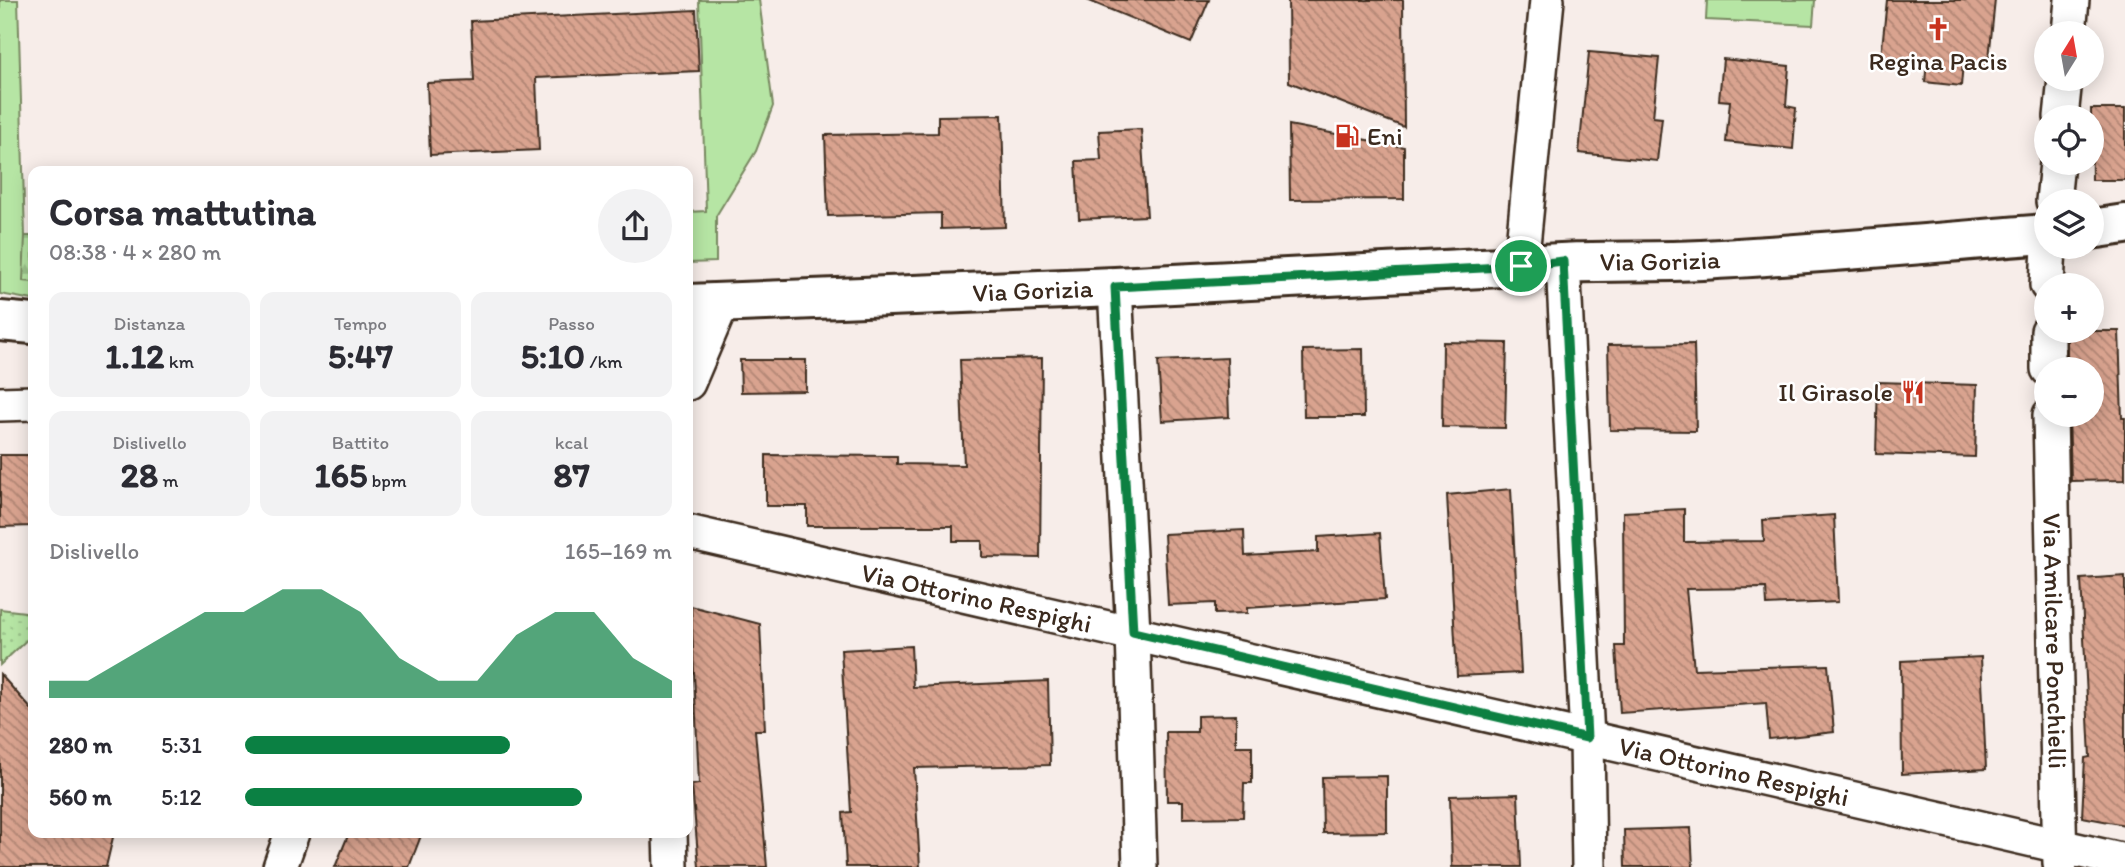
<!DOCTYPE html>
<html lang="it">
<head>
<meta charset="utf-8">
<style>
	body { margin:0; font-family:Itim,sans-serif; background:#f2f2f3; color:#2b2b33; height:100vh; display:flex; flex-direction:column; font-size:26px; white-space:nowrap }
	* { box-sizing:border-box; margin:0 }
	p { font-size:23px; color:#7c7c81 }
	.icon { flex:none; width:38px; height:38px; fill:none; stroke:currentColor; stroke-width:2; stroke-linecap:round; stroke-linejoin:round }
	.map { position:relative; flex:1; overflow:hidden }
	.side { position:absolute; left:28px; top:166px; width:665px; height:672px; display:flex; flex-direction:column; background:#fff; border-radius:14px; box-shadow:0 4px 18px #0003 }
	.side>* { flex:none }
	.needle { width:46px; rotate:11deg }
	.buttons { position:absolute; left:2034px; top:21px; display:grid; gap:14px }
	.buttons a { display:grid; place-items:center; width:70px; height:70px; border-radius:50%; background:#fff; box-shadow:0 4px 18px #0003; font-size:35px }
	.pin { position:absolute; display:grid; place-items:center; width:60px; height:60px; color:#fff; margin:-30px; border:4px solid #fff; border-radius:50%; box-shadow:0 2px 7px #0007 }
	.round { display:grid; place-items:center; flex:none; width:74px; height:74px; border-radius:37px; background:#f2f2f3 }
	.headline { display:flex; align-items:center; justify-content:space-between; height:119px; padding:0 21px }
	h1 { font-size:38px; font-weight:800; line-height:52px }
	.stats { display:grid; grid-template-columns:repeat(3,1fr); gap:10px; height:119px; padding:7px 21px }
	.stats div { display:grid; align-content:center; border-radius:14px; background:#f2f2f3; text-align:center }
	.stats b { font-size:35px; font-weight:800 }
	.stats small { font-size:19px; font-weight:400 }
	.stats p { font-size:19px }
	.chart { height:196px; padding:14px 21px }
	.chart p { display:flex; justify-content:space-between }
	.chart svg { width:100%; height:126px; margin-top:7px; fill:#0b8043; opacity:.7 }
	ul { padding:0 21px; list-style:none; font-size:23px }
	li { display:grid; grid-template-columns:112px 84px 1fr; align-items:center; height:52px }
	li i { height:18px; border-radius:9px; background:#0b8043 }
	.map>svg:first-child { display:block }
	.grass { fill:#b6e5a4; stroke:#788861; stroke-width:2 }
	.forest { fill:url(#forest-firs); stroke:#788861; stroke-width:2 }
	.park { fill:url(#park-dots); stroke:#788861; stroke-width:2 }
	.building { fill:url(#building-back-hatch); stroke:#3b2a1e; stroke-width:2 }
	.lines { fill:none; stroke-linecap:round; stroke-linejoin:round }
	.street-casing { stroke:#3b2a1e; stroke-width:38 }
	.secondary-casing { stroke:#3b2a1e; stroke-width:44 }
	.street { stroke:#fff; stroke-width:33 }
	.secondary { stroke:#fff; stroke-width:38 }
	.route-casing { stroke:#fff; stroke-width:14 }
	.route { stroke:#0b8043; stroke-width:9 }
	.labels { text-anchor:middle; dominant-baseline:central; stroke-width:5; stroke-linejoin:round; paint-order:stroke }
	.poi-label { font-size:26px; fill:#3b2a1e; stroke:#fff }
	.street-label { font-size:26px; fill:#3b2a1e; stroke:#fff }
</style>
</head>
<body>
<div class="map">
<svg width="2125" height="867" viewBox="0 0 2125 867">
	<defs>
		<pattern id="forest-firs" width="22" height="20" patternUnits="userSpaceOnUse" patternTransform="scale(1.75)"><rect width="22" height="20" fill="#b6e5a4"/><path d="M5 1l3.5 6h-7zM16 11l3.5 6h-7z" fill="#9dc58d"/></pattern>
		<pattern id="park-dots" width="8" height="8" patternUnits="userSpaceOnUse" patternTransform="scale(1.75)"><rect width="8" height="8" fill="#b6e5a4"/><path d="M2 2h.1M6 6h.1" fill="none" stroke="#9dc58d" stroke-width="1.8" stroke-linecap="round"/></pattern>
		<pattern id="building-back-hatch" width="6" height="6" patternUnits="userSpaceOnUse" patternTransform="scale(1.75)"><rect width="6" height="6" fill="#d9a38f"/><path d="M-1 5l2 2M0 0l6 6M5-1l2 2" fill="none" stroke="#b18574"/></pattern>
	</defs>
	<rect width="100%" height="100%" fill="#f7ede9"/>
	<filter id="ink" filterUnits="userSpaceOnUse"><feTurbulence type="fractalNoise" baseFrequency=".0143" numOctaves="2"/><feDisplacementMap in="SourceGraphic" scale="14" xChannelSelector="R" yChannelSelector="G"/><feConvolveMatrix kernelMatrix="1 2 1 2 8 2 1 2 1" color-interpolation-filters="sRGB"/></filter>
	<g filter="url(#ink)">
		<!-- grass -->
		<path class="grass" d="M 0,0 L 18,0 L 25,236 L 33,236 L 33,300 L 0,294 Z
			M 699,0 L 759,0 L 773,106 L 756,151 L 716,216 L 716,262 L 688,263 L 688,212 L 706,211 Z
			M 1707,0 L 1815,0 L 1813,25 L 1706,20 Z"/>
		<!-- forest -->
		<path class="forest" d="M 25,236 L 33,236 L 33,282 L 23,281 Z"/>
		<!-- park -->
		<path class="park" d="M 0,609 L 33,613 L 33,634 L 0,665 Z"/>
		<!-- building -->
		<path class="building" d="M 1087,0 L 1209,0 L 1191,43 Z
			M 1288,0 L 1403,0 L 1404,127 L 1289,82 Z
			M 1887,0 L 1995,0 L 1988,68 L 1963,63 L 1961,86 L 1925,82 L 1927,62 L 1881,57 Z
			M 696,10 L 699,71 L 536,78 L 539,150 L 430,155 L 427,83 L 474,81 L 471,21 Z
			M 1589,52 L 1659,58 L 1653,117 L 1662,118 L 1657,161 L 1579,153 Z
			M 1723,59 L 1789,66 L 1786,106 L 1796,108 L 1793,149 L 1726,142 L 1730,101 L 1719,100 Z
			M 2091,109 L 2125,109 L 2125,180 L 2092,180 Z
			M 1002,115 L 1005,227 L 941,229 L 941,213 L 828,216 L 825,135 L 938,133 L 938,116 Z
			M 1289,125 L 1404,147 L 1404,199 L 1290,200 Z
			M 1141,129 L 1147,216 L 1079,219 L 1076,161 L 1101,160 L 1099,131 Z
			M 2067,331 L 2119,331 L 2122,418 L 2125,418 L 2125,480 L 2071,481 L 2069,415 L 2091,415 L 2091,369 L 2067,369 Z
			M 1443,342 L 1507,343 L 1505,428 L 1442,427 Z
			M 1694,344 L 1696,431 L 1610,430 L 1608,345 Z
			M 1363,349 L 1364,417 L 1304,417 L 1303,350 Z
			M 1042,358 L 1040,558 L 982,557 L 982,541 L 953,541 L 953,526 L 807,526 L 807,506 L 766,506 L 766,455 L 897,456 L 897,464 L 964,465 L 960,360 Z
			M 1227,358 L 1229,417 L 1162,421 L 1158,361 Z
			M 740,360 L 806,360 L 806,391 L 741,392 Z
			M 1878,382 L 1977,385 L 1975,457 L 1876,454 Z
			M 0,455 L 33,455 L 33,526 L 0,527 Z
			M 1511,489 L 1521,673 L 1457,676 L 1447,495 Z
			M 1684,509 L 1684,542 L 1764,541 L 1763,520 L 1834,515 L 1838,602 L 1767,605 L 1766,588 L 1686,589 L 1694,669 L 1828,665 L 1834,732 L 1769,739 L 1766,703 L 1620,713 L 1616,646 L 1624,646 L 1623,512 Z
			M 1244,530 L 1245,556 L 1318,552 L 1318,537 L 1380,533 L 1385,599 L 1247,608 L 1247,613 L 1215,614 L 1215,603 L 1168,605 L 1164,534 Z
			M 2125,576 L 2125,825 L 2082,817 L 2085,758 L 2090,757 L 2081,579 Z
			M 691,606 L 760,624 L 765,730 L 755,730 L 767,867 L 699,867 L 692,785 L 699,784 Z
			M 911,646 L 913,687 L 1048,681 L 1050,765 L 914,768 L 920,867 L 846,867 L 843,813 L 851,812 L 841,650 Z
			M 1981,657 L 1986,769 L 1902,774 L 1901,661 Z
			M 0,674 L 33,711 L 33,833 L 114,833 L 106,867 L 0,867 Z
			M 1236,715 L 1236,746 L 1252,746 L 1252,783 L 1244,783 L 1243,817 L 1183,818 L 1183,801 L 1167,801 L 1166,732 L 1197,732 L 1197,716 Z
			M 1387,776 L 1387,832 L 1323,833 L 1322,777 Z
			M 1518,794 L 1521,867 L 1452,867 L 1450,796 Z
			M 1691,828 L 1693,867 L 1625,867 L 1624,830 Z
			M 349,833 L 422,833 L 409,867 L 335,867 Z"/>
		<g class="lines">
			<!-- street casing -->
			<g class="street-casing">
				<g id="street">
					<path d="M 2069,33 L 2072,0"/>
					<path d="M 2061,117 L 2065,79"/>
					<path d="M 2053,201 L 2057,163"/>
					<path d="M 1563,261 L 1587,738 L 1589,867"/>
					<path d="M 1521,266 L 1547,0"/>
					<path d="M 2047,285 L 2049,247"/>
					<path d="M 1115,287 L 1133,632 L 1140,867"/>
					<path d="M 2048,331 L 2048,369"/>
					<path d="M 688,383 L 722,303"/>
					<path d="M 0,404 L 33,403"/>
					<path id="s1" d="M 2050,415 L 2060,864"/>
					<path id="s2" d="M 688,532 L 2125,861"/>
					<path d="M 670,833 L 671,867"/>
					<path d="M 280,867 L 292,833"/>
				</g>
			</g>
			<!-- secondary casing -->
			<g class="secondary-casing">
				<g id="secondary">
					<path d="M 2091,229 L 2125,224"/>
					<path id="s3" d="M 688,304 L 1115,287 L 1521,266 C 1581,259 1641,263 1702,260 C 1816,254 1931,243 2046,234"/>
					<path d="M 0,321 L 33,324"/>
				</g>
			</g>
			<!-- street -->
			<use href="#street" class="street"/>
			<!-- secondary -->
			<use href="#secondary" class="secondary"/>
		</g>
	</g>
	<g class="lines" filter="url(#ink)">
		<!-- route casing -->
		<g class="route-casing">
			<path id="route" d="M 1563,261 L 1587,738 L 1133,632 L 1115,287 L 1521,266 Z"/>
		</g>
		<!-- route -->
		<use href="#route" class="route"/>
	</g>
	<!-- icons -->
	<defs>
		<g id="church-bare" transform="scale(1.89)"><path d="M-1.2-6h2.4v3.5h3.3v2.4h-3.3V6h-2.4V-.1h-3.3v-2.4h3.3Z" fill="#c8321e" stroke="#fff" stroke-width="2.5" paint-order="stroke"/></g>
		<g id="fuel-bare" transform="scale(1.89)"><path d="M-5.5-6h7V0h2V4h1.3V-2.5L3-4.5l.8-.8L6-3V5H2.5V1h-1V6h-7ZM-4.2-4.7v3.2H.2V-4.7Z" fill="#c8321e" stroke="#fff" stroke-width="2.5" paint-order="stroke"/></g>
		<g id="restaurant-bare" transform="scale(1.89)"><path d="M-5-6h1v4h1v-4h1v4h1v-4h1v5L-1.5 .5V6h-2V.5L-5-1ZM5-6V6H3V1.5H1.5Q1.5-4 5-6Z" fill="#c8321e" stroke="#fff" stroke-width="2.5" paint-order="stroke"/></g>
	</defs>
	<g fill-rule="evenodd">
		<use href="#church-bare" x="1938" y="29"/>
		<use href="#fuel-bare" x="1347" y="136"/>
		<use href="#restaurant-bare" x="1913" y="392"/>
	</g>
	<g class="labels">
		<!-- poi labels -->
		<g class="poi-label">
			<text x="1938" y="61">Regina Pacis</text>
			<text x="1367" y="136" text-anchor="start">Eni</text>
			<text x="1893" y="392" text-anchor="end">Il Girasole</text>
		</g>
		<!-- street labels -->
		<g class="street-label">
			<text stroke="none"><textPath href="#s3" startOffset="973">Via Gorizia</textPath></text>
			<text stroke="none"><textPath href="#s3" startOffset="345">Via Gorizia</textPath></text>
			<text stroke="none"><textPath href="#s2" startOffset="296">Via Ottorino Respighi</textPath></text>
			<text stroke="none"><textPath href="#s1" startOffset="226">Via Amilcare Ponchielli</textPath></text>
			<text stroke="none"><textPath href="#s2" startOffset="1073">Via Ottorino Respighi</textPath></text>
		</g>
	</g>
</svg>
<div class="buttons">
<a><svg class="needle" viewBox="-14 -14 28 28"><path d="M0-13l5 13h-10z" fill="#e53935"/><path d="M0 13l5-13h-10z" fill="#7c7c81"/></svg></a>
<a><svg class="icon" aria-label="locate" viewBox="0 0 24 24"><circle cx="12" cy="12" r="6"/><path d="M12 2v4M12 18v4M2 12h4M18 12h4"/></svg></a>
<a><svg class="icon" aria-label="layers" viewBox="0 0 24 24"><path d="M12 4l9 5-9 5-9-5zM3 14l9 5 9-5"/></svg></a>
<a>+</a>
<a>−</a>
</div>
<div class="pin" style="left:1521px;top:266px;background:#1e9e55"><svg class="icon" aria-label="arrive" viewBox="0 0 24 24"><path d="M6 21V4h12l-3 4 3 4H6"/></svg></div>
<section class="side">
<div class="headline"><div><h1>Corsa mattutina</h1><p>08:38 · 4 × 280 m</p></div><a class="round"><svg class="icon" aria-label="share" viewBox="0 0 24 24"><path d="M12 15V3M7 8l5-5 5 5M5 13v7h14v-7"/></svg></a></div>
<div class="stats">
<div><p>Distanza</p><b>1.12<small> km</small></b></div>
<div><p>Tempo</p><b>5:47</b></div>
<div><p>Passo</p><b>5:10<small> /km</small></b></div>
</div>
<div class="stats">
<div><p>Dislivello</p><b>28<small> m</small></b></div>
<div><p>Battito</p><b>165<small> bpm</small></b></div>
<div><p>kcal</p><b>87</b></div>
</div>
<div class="chart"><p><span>Dislivello</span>165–169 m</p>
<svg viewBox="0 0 160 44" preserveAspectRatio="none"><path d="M0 44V38L10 38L20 30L30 22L40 14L50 14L60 6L70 6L80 14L90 30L100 38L110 38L120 22L130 14L140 14L150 30L160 38V44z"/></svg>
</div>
<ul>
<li><b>280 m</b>5:31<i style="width:62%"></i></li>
<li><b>560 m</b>5:12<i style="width:79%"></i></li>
</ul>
</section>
</div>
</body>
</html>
